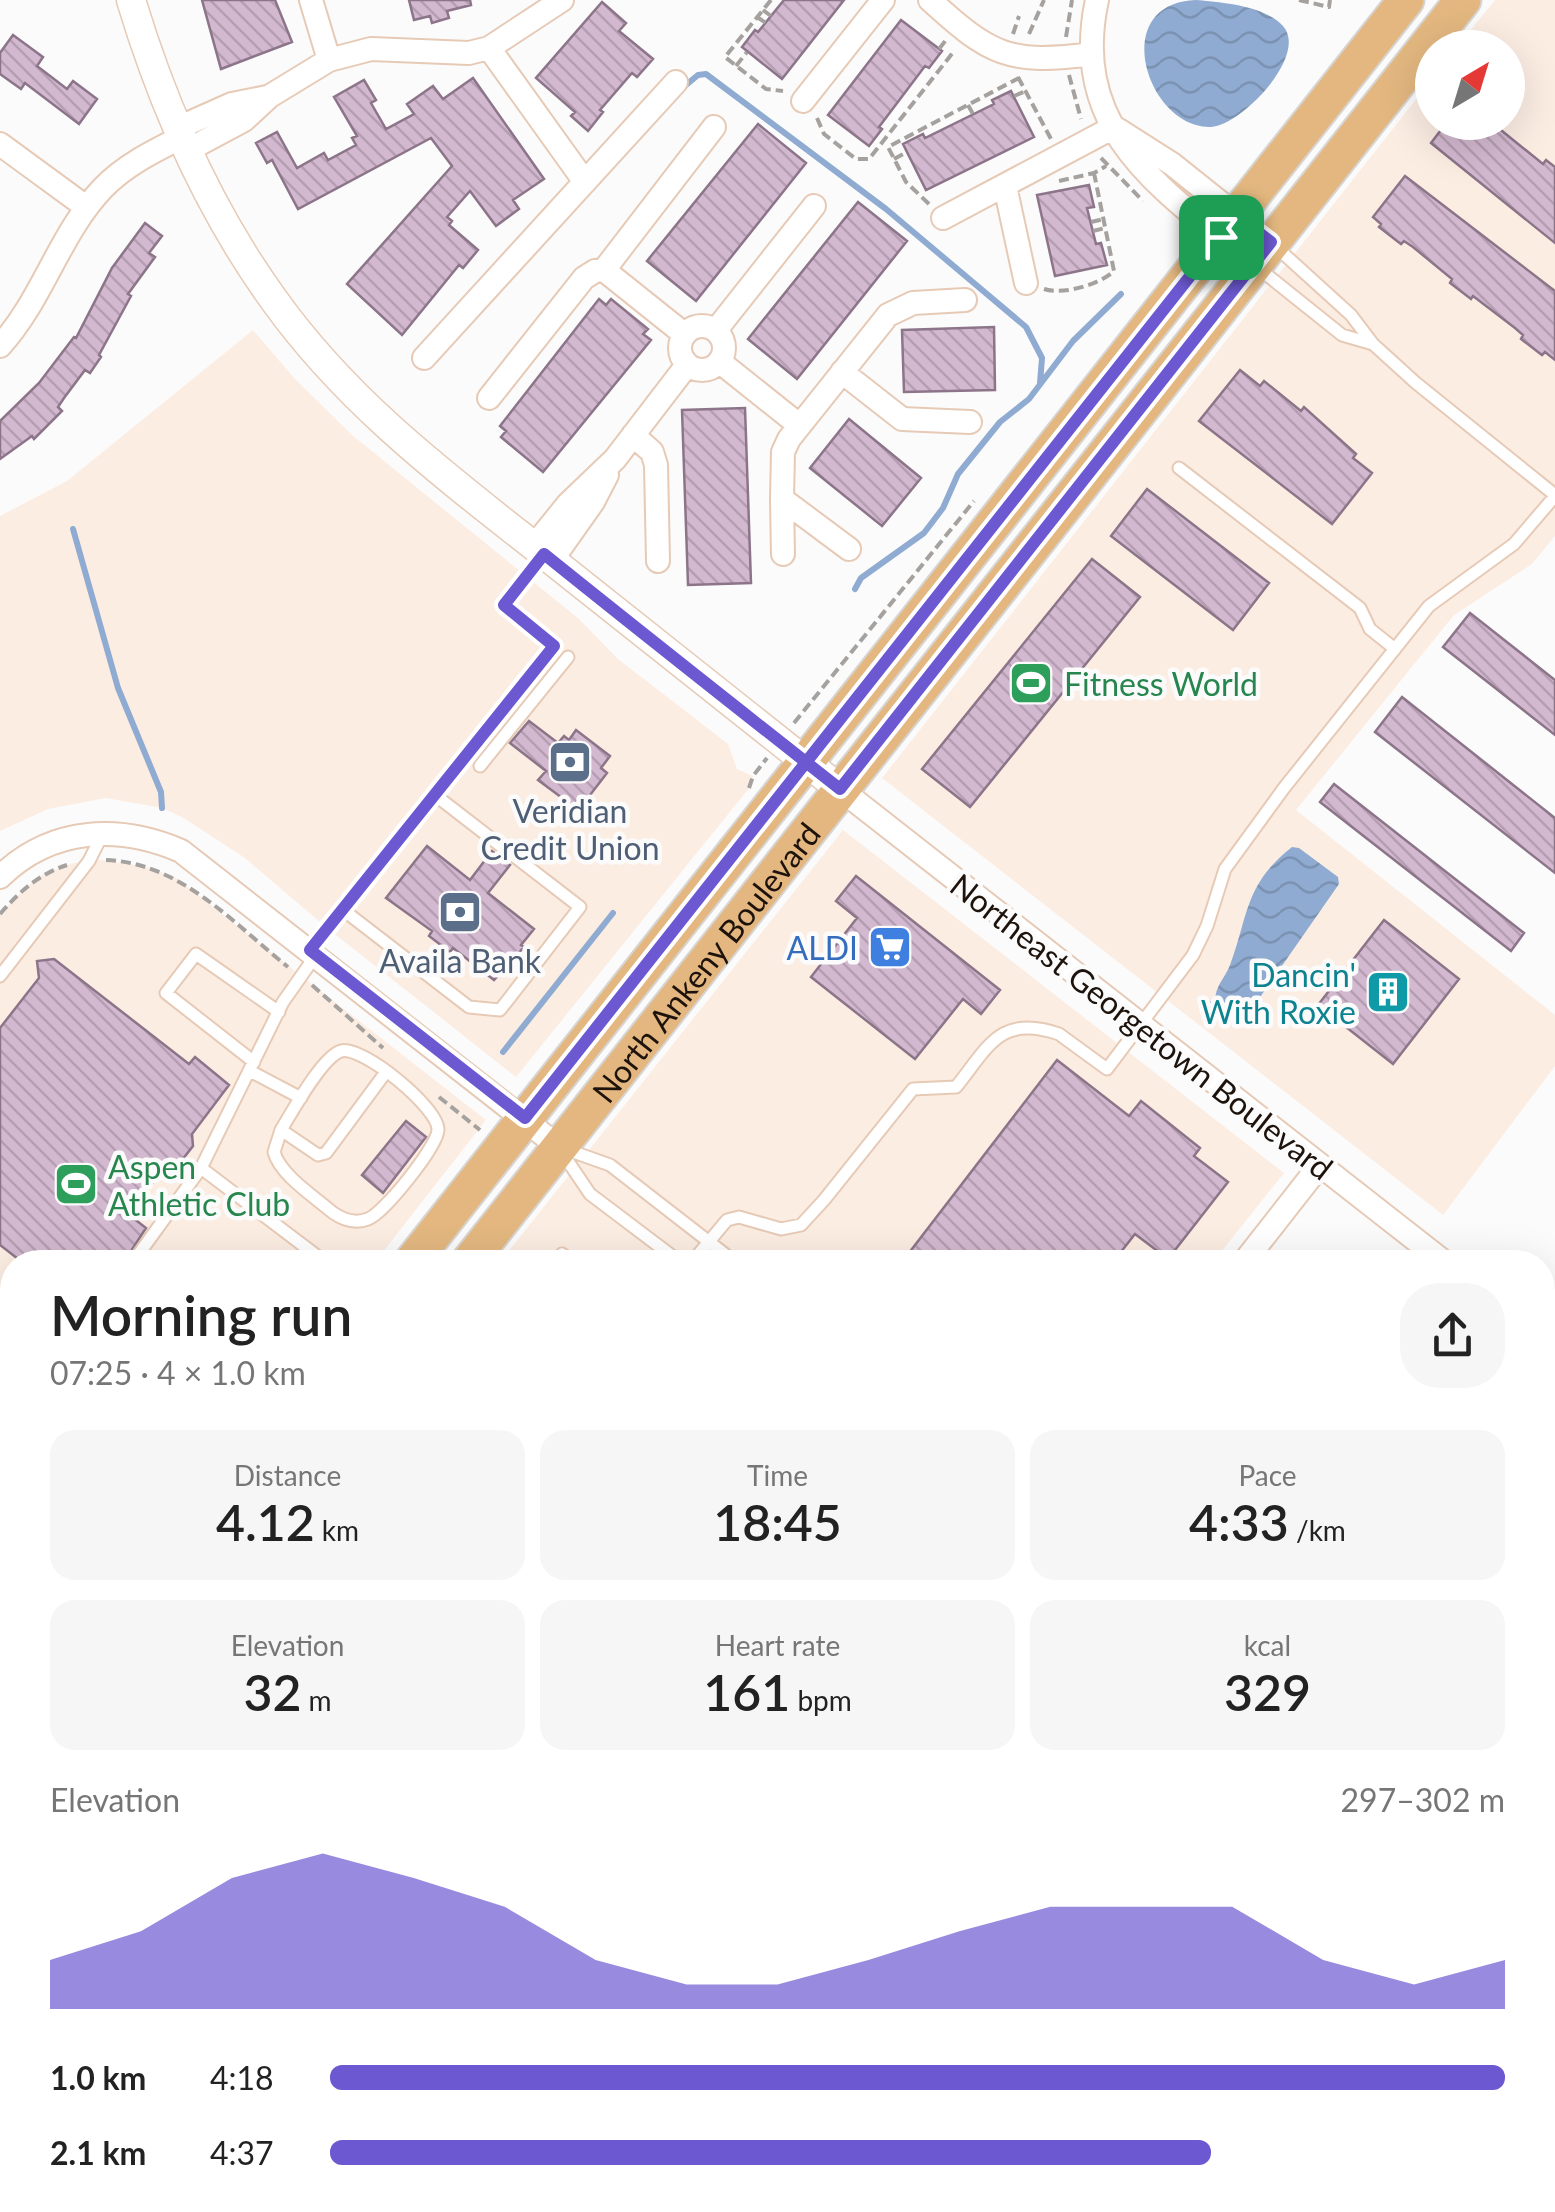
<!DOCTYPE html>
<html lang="en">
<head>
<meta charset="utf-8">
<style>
	body { margin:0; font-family:Lato,sans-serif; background:#f6f6f6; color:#222; height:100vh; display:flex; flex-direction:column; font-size:38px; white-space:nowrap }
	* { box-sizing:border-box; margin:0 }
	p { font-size:32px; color:#767676 }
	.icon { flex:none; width:55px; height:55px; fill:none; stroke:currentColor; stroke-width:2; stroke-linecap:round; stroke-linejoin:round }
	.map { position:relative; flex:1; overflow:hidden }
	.side { position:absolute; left:0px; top:1250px; width:1555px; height:962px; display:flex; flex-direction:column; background:#fff; border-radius:40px 40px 0 0; box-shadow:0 10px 40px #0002 }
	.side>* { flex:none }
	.needle { width:65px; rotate:38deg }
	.fabs { position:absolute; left:1415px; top:30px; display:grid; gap:20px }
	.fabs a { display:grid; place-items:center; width:110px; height:110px; border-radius:50%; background:#fff; box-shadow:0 10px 40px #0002; font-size:50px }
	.pin { position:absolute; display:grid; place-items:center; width:85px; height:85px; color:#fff; margin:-42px; border-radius:20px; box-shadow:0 5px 15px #0006 }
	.round { display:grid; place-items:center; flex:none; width:105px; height:105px; border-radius:40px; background:#f6f6f6 }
	.headline { display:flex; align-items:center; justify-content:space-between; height:170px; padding:0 50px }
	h1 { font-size:55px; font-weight:600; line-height:75px }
	.stats { display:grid; grid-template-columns:repeat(3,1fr); gap:15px; height:170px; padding:10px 50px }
	.stats div { display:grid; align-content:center; border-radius:25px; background:#f6f6f6; text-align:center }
	.stats b { font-size:50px; font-weight:600 }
	.stats small { font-size:28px; font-weight:400 }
	.stats p { font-size:28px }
	.chart { height:280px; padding:20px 50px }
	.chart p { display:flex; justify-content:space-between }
	.chart svg { width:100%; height:180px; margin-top:10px; fill:#6c59d2; opacity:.7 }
	ul { padding:0 50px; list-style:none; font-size:32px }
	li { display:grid; grid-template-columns:160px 120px 1fr; align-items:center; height:75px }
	li i { height:25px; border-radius:12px; background:#6c59d2 }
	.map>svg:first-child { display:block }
	.built { fill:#fcede3 }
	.water { fill:url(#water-waves) }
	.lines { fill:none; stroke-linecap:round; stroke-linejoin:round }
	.stream { stroke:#8fabd1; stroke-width:6 }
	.building { fill:url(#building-back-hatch); stroke:#8c7489; stroke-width:2.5 }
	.service-casing { stroke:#e6cab6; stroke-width:15 }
	.minor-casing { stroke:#e6cab6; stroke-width:26 }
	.tertiary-casing { stroke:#e6cab6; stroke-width:31 }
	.secondary-casing { stroke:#e6cab6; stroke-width:36 }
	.primary-casing { stroke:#d6d5d3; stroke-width:39 }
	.path { stroke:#a5a19e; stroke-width:4; stroke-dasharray:10 5; stroke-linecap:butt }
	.service { stroke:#fff; stroke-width:11 }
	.minor { stroke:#fff; stroke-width:22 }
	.tertiary { stroke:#fff; stroke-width:28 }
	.secondary { stroke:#fff; stroke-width:32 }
	.primary { stroke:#e3b77f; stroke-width:35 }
	.route-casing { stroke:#fff; stroke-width:20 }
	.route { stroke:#6c59d2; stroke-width:12 }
	.labels { text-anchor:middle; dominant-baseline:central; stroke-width:9; stroke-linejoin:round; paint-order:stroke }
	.leisure-label { font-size:32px; fill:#27864d; stroke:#fbfbfb; text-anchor:start }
	.service-label { font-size:32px; fill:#4e5e75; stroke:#fbfbfb }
	.shop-label { font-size:32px; fill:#366cbe; stroke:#fbfbfb; text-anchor:end }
	.street-label { font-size:32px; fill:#1d130c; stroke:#fbfbfb }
	.culture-label { font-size:32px; fill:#0d838f; stroke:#fbfbfb; text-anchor:end }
</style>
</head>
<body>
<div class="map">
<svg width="1555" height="2212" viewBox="0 0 1555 2212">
	<defs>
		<pattern id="water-waves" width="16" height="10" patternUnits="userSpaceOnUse" patternTransform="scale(2.5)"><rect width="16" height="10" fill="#8fabd1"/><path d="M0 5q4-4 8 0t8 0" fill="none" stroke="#7b92b2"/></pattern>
		<pattern id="building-back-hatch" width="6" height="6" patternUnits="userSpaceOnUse" patternTransform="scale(2.5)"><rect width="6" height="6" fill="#d3b9d0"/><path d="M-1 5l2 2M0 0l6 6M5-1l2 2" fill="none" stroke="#b59eb1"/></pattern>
	</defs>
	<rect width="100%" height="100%" fill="#fbfbfb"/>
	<!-- built -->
	<path class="built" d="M 1495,0 L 1555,0 L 1555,536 L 1532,564 L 1454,615 L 1296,810 L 1555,1015 L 1555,1066 L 1443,1215 L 882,778 L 1432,79 L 1432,122 L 1508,122 L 1508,48 L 1457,47 Z
		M 253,330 L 295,379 L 352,435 L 579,619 L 618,659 L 728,744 L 737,769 L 753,776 L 750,787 L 516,1077 L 327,928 L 245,858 L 182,817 L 162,808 L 106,798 L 48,809 L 0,831 L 0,516 L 67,481 Z
		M 843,830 L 1284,1173 L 1213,1262 L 500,1262 Z
		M 100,860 L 148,867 L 176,878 L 486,1120 L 375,1262 L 12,1262 L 12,1513 L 0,1503 L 0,914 L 25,888 L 45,873 L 74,863 Z
		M 0,1576 L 12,1587 L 12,1723 L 0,1739 Z
		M 12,1896 L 12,2200 L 300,2200 L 272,2212 L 0,2212 L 0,1911 Z"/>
	<!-- water -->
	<path class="water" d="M 1196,0 C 1222,2 1265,6 1283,26 C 1309,55 1241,126 1211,127 C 1147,129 1107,3 1196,0 Z
		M 1292,847 L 1299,848 L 1338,877 L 1339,884 L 1256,1003 L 1248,1006 L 1237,1019 L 1220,1016 L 1206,1002 L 1215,1001 C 1215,986 1225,978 1230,965 C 1249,914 1244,885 1292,847 Z"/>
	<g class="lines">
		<!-- stream -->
		<path class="stream" d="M 686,85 L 698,75 L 706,74 L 886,209 L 1026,327 L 1042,358 L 1040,383
			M 73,529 L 118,688 L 161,792 L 162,808
			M 855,589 L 861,578 L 924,533 L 943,508 L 958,474 L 1000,422 L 1029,399 L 1073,341 L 1121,294
			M 503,1052 L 613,913
			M 951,2200 L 966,2212"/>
	</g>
	<!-- building -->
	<path class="building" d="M 202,0 L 275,0 L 292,42 L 221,69 Z
		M 409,0 L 470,0 L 471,5 L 447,11 L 449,18 L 432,23 L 430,16 L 414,20 Z
		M 784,0 L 844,0 L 782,79 L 742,47 L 755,30 L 758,32 Z
		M 602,2 L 626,23 L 619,31 L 653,59 L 637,77 L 632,73 L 600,110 L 603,112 L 588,131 L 571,116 L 575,112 L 536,78 Z
		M 901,20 L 942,51 L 929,68 L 925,66 L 879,127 L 882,129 L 869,146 L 828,115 Z
		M 13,35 L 43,57 L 37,66 L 67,89 L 73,81 L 97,99 L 79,124 L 25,83 L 21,89 L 0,74 L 0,53 Z
		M 473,78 L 544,179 L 513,200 L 519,209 L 496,226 L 470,191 L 447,217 L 452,221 L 449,225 L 478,250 L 463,268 L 459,265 L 402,335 L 347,284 L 452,166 L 431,138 L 298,209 L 272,160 L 267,163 L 256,143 L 277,132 L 297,168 L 324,153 L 328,160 L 356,145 L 352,138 L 357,136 L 334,97 L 364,80 L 376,100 L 371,103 L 386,129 L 414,114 L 407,104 L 433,86 L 443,99 Z
		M 1011,91 L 1034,137 L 926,190 L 903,144 L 923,134 L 925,138 L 994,104 L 992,100 Z
		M 1447,122 L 1491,122 L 1543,164 L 1546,160 L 1555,167 L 1555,243 L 1431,143 Z
		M 758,124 L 806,163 L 696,301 L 647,261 Z
		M 1405,176 L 1555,291 L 1555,360 L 1545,352 L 1542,355 L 1521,339 L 1523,335 L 1515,328 L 1473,296 L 1471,299 L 1450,283 L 1452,279 L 1413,247 L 1404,241 L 1401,244 L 1379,227 L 1381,224 L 1373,217 Z
		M 1089,185 L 1094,207 L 1087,208 L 1096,244 L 1101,243 L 1107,265 L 1055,276 L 1037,195 Z
		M 858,202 L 907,241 L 797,379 L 748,339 Z
		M 145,223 L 162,236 L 149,253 L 155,257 L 128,294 L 131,296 L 99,355 L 101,357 L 90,373 L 85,370 L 64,398 L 58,407 L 62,411 L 34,439 L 32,436 L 0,459 L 0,421 L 39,383 L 74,337 L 76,338 L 112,268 Z
		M 599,299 L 606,305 L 611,299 L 648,329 L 643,334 L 651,340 L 543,472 L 501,437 L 506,431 L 500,426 Z
		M 994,327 L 995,390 L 904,392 L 902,330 Z
		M 1240,370 L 1260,386 L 1264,381 L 1301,411 L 1304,407 L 1356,454 L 1353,458 L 1372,473 L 1332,524 L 1199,421 Z
		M 745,408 L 751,583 L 688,585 L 682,410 Z
		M 849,419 L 921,478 L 882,526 L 810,468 Z
		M 1147,489 L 1269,583 L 1233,630 L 1111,536 Z
		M 1092,559 L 1140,597 L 970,807 L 922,769 Z
		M 1470,613 L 1555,680 L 1555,735 L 1443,647 Z
		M 1402,697 L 1555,818 L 1555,873 L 1375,732 Z
		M 529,721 L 558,743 L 564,736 L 569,740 L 576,730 L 610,756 L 601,768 L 607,773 L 587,799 L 581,796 L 573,806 L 538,780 L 546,771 L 510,743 Z
		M 1334,784 L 1524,933 L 1511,951 L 1320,802 Z
		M 427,846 L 470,880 L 492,851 L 510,865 L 488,893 L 534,929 L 521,945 L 524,947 L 494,980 L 453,948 L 450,952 L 429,936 L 432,931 L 386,898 Z
		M 856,876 L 1000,990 L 981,1014 L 963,999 L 915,1059 L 811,977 L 857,918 L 836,901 Z
		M 1384,920 L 1459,979 L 1393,1064 L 1318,1005 Z
		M 54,959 L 189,1064 L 195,1057 L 229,1085 L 192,1134 L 193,1146 L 178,1165 L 166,1166 L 128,1214 L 146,1228 L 124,1262 L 22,1262 L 0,1245 L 0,1028 L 39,978 L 37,961 Z
		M 1057,1060 L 1129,1116 L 1141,1101 L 1200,1148 L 1194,1156 L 1228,1182 L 1168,1259 L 1135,1234 L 1113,1262 L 902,1262 Z
		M 406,1121 L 426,1137 L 383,1193 L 362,1175 Z"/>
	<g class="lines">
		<!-- service casing -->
		<g class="service-casing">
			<path id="service" d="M 1275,246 L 1351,315 L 1373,344 L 1416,383 L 1555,495
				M 1257,267 L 1342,335 L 1373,344
				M 1179,468 L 1360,608 L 1370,629 L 1395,649
				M 480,766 L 568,657
				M 342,909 L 469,1007 L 500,1010 L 580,907 L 435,795
				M 310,950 L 554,647 L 504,605 L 542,556
				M 0,976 L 89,861 L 103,833
				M 254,1062 L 166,993 L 196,954 L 279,1012
				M 250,1071 L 301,1098
				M 281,1130 L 274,1152 C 280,1175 315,1197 332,1212 C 343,1220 355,1224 368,1219 C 384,1213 437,1147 438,1130 C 439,1108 362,1045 341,1051 C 322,1057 292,1112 281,1130 L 318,1155 L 326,1153 L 386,1072
				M 565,1149 L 610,1165 L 735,1262
				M 561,1151 L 590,1194 L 680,1262
				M 201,1168 L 325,1262
				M 133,1262 L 201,1168 L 283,1002 L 316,955
				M 555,1262 L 562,1254 L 574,1262
				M 692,1262 L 727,1220 L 739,1217 L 781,1229 L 801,1225 L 824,1200 L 913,1089 L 956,1087 C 989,1046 1000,1014 1059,1034 L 1107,1069 L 1193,955 L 1207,926 L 1225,869 L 1284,788 L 1429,606 L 1514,544 L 1555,496
				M 0,1301 L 12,1310
				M 0,1402 L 12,1387
				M 0,1424 L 12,1434
				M 0,1956 L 12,1940"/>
		</g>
		<!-- minor casing -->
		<g class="minor-casing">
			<path id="minor" d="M 311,0 L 329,60
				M 930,0 C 990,55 1009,65 1092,54
				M 1097,0 C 1068,134 1166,191 1254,265
				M 489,48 L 585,182
				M 803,101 L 883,0
				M 178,128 L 232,104 L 267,97
				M 1117,129 L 1172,164 L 1271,243
				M 0,144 L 86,207
				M 188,150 L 244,120 L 270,96 L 329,60 L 371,49 L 469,53 L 489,48 L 562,0
				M 1005,186 L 1026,283
				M 943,218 L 1114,127
				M 604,270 L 684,334
				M680 348a22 22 0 1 1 44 0a22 22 0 1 1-44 0Z
				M 716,330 L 814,206
				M 0,346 C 43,299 59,234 103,188 C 125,165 154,151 182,137
				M 424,358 L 676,82
				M 720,362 L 799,425
				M 842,372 L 902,419 L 970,422
				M 489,398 L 584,278 L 595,271 L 604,270 L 714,127
				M 633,435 L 652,452 L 656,465 L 658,561
				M 782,499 L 783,554
				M 534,546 L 568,504 L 615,459 L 687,365
				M 849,549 L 782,499 L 783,452 L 789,439 L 888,315 L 913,303 L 965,300
				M 552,560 L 593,502 L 607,475
				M 840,789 L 1444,1262
				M 0,877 C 51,827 119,824 181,851 L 559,1147
				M 1244,1262 L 1320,1165
				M 1542,1362 L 1553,1330
				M 1542,2042 L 1555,2019
				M 351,2212 L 432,2205 L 447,2200
				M 1453,2212 L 1458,2200"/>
		</g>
		<!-- tertiary casing -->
		<g class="tertiary-casing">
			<path id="tertiary" d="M 131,0 C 163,106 209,210 274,300 C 349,405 449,479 549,558 C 646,635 743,712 840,789"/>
		</g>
		<!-- secondary casing -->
		<g class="secondary-casing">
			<path id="secondary" d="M 0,1511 L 12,1521
				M 0,1547 L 12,1557
				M 854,2200 L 869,2212"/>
		</g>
		<!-- primary casing -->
		<g class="primary-casing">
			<g id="primary">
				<path d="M 412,1262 L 1406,0"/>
				<path id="s1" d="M 469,1262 L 1463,0"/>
				<path d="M 0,1783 L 12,1767"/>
				<path d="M 0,1855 L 12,1839"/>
			</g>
		</g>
		<!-- path -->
		<path class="path" d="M 771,0 L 725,57 L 766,89 L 783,91
			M 1299,0 L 1329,7 L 1330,0
			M 763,10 L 771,16
			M 757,17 L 766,23
			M 1013,34 L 1019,16
			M 1029,34 L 1044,0
			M 1066,37 L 1072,0
			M 939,49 L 946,40
			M 736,66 L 747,52
			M 1069,75 L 1081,119
			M 1018,77 L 1051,139
			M 1014,96 L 1026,91
			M 968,105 L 973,114
			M 817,118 L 824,134 L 856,159 L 869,159 L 955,50
			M 1101,158 L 1143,201
			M 894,159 L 907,152
			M 1059,181 L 1094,173 L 1106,166
			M 929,204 L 906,182 L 888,147 L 1019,78
			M 1091,222 L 1104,219
			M 1093,231 L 1105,228
			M 1044,289 C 1063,295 1099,285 1114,271 L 1094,173
			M 794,723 L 974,501
			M 749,788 L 753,776 L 767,758
			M 106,860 C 181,863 233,923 288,967
			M 0,914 C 19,892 39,874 67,865
			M 312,985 L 383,1048
			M 439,1097 L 480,1130
			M 378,1262 L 386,1252
			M 0,1739 L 12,1723
			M 796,2200 L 809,2212"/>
		<!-- service -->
		<use href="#service" class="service"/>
		<!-- minor -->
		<use href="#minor" class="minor"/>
		<!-- tertiary -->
		<use href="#tertiary" class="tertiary"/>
		<!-- secondary -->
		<use href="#secondary" class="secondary"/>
		<!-- primary -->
		<use href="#primary" class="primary"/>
	</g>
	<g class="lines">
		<!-- route casing -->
		<g class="route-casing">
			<path id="route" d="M 1221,237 C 989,531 757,825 525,1118 L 310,950 L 554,646 L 504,605 L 544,554 C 642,633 741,711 840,789 L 1271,242 L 1237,216 L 1221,237"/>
		</g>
		<!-- route -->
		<use href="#route" class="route"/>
	</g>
	<!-- icons -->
	<defs>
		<g id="stadium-square" transform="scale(2.25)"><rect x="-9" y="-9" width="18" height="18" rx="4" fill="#2e9e5b" stroke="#fbfbfb"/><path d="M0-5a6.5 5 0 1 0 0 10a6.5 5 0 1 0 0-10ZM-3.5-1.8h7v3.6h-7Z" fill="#fff"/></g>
		<g id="bank-square" transform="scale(2.25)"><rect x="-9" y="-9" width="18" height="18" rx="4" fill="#5c6f8a" stroke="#fbfbfb"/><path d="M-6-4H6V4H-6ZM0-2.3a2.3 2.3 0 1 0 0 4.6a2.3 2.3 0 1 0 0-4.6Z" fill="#fff"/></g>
		<g id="supermarket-square" transform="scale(2.25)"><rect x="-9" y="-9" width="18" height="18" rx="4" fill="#3f7fe0" stroke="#fbfbfb"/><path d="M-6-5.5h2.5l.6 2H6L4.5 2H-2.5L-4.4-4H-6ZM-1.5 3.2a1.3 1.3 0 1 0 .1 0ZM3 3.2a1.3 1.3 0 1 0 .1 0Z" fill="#fff"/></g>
		<g id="building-square" transform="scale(2.25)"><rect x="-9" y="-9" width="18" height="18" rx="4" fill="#0f9aa8" stroke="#fbfbfb"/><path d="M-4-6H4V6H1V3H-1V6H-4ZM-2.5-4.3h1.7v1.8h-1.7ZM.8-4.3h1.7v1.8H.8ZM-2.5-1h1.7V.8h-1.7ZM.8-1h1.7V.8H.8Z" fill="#fff"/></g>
	</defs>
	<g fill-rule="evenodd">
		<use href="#stadium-square" x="1031" y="683"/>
		<use href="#bank-square" x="570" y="762"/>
		<use href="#bank-square" x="460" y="912"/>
		<use href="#supermarket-square" x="890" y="947"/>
		<use href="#building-square" x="1388" y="992"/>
		<use href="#stadium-square" x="76" y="1184"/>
	</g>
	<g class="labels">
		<!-- leisure labels -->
		<g class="leisure-label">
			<text x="1064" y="683">Fitness World</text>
			<text x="108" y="1166">Aspen<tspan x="108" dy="37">Athletic Club</tspan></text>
		</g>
		<!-- service labels -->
		<g class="service-label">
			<text x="570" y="810">Veridian<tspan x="570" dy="37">Credit Union</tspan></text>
			<text x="460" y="960">Availa Bank</text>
		</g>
		<!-- shop labels -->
		<g class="shop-label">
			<text x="858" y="947">ALDI</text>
		</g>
		<!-- street labels -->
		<g class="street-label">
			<text stroke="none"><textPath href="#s1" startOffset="382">North Ankeny Boulevard</textPath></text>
			<text transform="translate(1142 1026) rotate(38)">Northeast Georgetown Boulevard</text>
		</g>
		<!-- culture labels -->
		<g class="culture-label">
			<text x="1356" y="974">Dancin'<tspan x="1356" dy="37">With Roxie</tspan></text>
		</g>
	</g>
</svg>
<div class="fabs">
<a><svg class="needle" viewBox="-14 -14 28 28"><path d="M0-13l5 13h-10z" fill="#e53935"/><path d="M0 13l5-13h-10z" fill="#767676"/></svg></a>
</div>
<div class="pin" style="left:1221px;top:237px;background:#1e9e55"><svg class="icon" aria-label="arrive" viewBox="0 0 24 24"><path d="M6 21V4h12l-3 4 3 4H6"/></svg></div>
<section class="side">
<div class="headline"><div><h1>Morning run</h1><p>07:25 · 4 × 1.0 km</p></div><a class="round"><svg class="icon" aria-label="share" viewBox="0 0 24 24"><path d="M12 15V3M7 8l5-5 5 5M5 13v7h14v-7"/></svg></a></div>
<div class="stats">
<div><p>Distance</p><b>4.12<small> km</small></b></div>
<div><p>Time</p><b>18:45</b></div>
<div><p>Pace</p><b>4:33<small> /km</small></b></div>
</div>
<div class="stats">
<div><p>Elevation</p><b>32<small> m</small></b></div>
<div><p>Heart rate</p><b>161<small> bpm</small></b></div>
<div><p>kcal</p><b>329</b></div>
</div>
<div class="chart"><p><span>Elevation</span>297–302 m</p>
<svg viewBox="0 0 160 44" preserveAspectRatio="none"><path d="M0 44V32L10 25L20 12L30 6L40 12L50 19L60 32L70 38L80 38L90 32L100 25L110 19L120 19L130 19L140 32L150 38L160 32V44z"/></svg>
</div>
<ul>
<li><b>1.0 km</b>4:18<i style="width:100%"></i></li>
<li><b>2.1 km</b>4:37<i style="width:75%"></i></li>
</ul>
</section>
</div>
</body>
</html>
